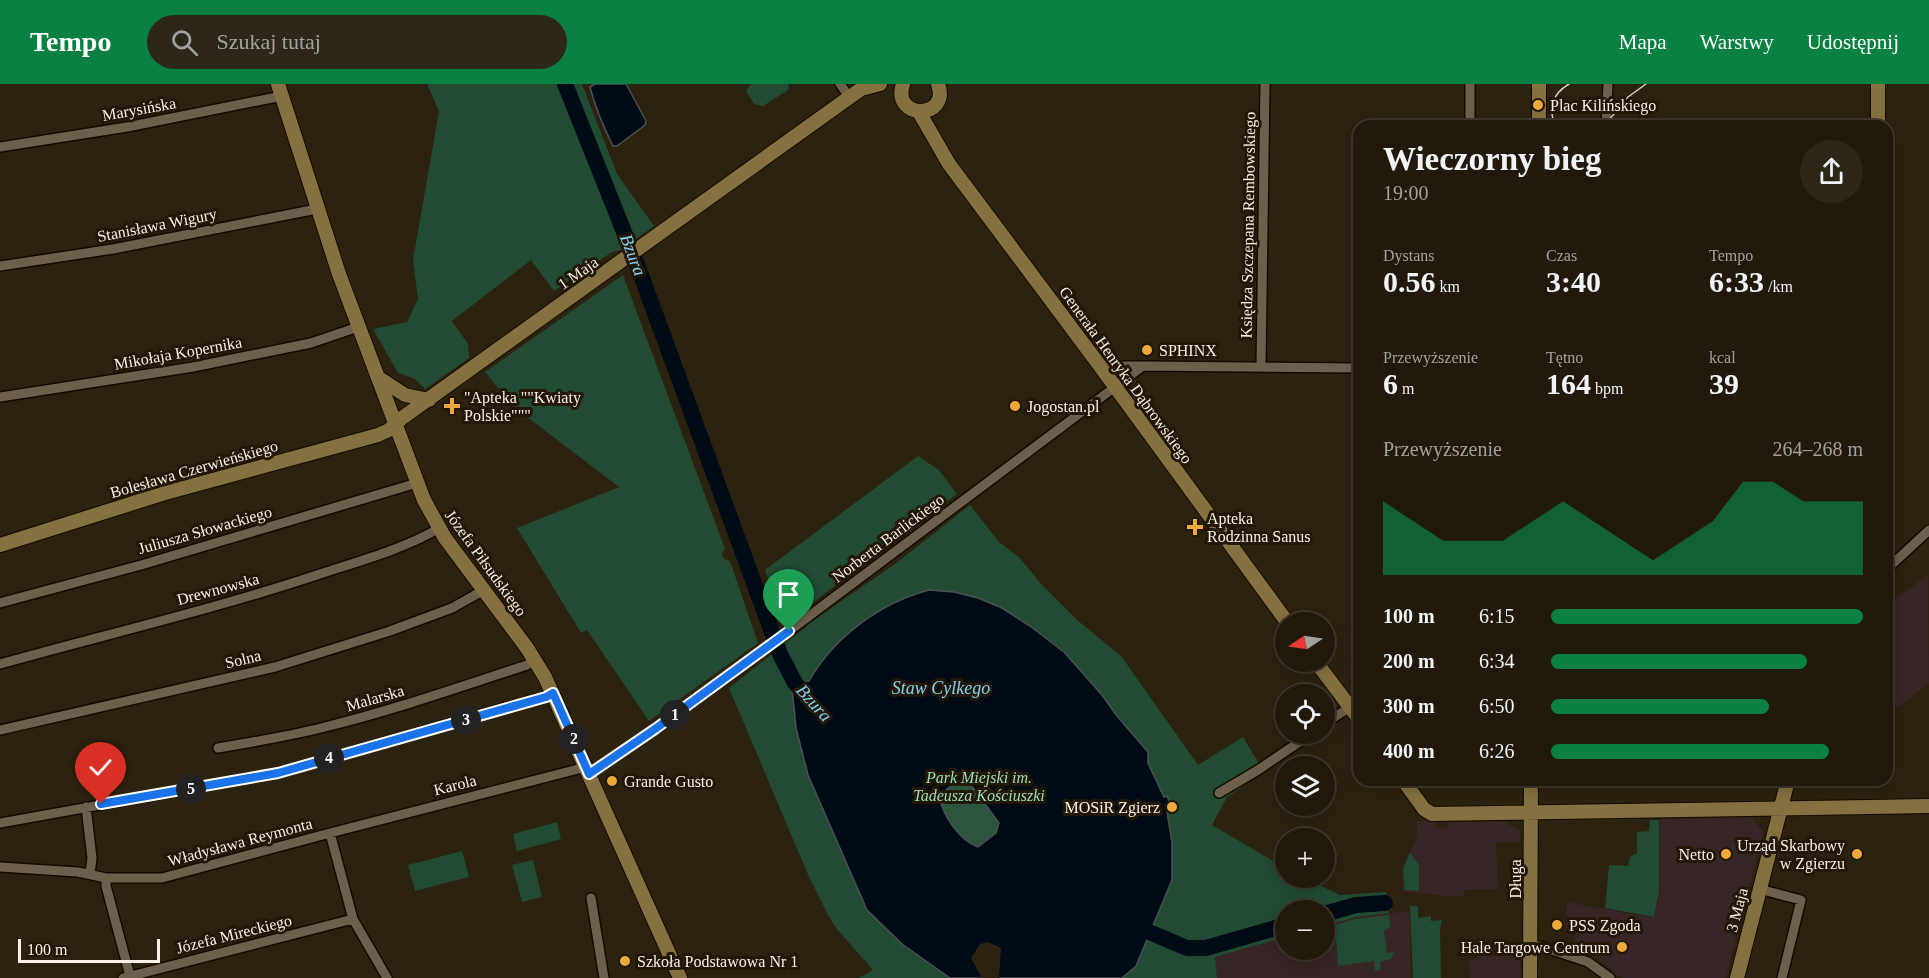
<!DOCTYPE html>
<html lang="pl">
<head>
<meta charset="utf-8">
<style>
	body { margin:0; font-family:Georgia,serif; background:#2d271a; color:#f1f3f6; height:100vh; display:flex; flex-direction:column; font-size:22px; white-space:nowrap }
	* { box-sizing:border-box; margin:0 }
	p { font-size:20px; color:#a2a19d }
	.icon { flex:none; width:33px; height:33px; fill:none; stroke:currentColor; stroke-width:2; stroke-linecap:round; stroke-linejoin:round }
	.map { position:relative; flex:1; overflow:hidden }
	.side { position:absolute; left:1353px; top:36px; width:540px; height:666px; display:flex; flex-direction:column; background:#211a0c; border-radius:18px; box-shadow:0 3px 15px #0003,0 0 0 2px #3e382d }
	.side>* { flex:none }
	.needle { width:39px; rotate:257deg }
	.controls { position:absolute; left:1275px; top:528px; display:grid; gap:12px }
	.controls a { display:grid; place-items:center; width:60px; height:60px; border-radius:50%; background:#211a0c; box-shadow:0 3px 15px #0003,0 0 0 2px #3e382d; font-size:30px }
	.scale { position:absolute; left:18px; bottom:15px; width:142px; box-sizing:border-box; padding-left:6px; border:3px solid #f9f1e6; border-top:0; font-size:16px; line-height:21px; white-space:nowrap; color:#f9f1e6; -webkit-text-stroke:4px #231807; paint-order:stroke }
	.pin { position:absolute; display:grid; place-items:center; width:51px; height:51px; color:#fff; margin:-62px -26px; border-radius:50% 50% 50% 0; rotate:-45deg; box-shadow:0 0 6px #0007 }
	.pin .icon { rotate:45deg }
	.km { position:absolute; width:30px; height:30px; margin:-15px; border-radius:50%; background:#222; color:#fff; font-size:16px; line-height:30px; text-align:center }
	.round { display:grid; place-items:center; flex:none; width:63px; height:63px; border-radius:32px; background:#2d271a }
	.headline { display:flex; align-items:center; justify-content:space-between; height:102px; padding:0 30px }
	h1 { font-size:33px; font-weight:800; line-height:45px }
	.stats { display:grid; grid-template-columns:repeat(3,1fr); gap:9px; height:102px; padding:6px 30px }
	.stats div { display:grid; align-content:center }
	.stats b { font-size:30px; font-weight:800 }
	.stats small { font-size:16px; font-weight:400 }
	.stats p { font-size:16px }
	.chart { height:168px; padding:12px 30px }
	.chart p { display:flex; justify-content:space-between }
	.chart svg { width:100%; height:108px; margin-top:6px; fill:#0b8043; opacity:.7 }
	ul { padding:0 30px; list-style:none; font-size:20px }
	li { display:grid; grid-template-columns:96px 72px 1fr; align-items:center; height:45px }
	li i { height:15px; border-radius:8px; background:#0b8043 }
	header { display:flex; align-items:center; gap:36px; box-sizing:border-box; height:84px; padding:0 30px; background:#0b8043; color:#fff }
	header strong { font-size:28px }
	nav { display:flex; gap:33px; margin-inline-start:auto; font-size:21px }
	.search { width:420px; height:54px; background:#2d271a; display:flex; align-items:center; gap:15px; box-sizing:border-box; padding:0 21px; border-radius:33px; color:#a2a19d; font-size:22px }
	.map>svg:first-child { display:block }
	.commercial { fill:#382525 }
	.green { fill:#224b34 }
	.forest { fill:#2b553d }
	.water { fill:#000b15; stroke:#4b5054; stroke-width:1.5; fill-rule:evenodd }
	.pier { fill:#2c2210 }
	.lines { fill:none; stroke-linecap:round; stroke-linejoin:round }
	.river { stroke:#000b15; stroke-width:16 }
	.street-casing { stroke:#140b00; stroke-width:12 }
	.secondary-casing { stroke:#140b00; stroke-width:16 }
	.street { stroke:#6c604c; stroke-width:9 }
	.secondary { stroke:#85713f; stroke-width:14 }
	.tram { stroke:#d7cfc3; stroke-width:1.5 }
	.route-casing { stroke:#fff; stroke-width:12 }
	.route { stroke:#1a73e8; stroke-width:8 }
	.poi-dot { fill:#ebaa39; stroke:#231807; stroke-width:2 }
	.labels { text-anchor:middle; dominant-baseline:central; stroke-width:6; stroke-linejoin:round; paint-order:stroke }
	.poi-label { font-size:16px; fill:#f9f1e6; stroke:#231807; text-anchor:start }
	.street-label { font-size:16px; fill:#f9f1e6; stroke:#231807 }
	.park-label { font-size:16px; font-style:italic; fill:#99dfb5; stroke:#231807 }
	.water-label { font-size:18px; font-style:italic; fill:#84d1f6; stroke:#231807 }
</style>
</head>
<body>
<header>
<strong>Tempo</strong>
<div class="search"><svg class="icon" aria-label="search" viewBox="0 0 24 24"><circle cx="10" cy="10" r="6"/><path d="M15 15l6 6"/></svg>Szukaj tutaj</div>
<nav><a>Mapa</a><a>Warstwy</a><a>Udostępnij</a></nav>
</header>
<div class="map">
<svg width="1929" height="894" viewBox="0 0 1929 894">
	<rect width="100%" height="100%" fill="#2c2210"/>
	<!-- commercial -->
	<path class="commercial" d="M 1928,491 L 1929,599 L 1900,622 L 1887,622 L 1887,520 Z
		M 1752,733 L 1763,748 L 1726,894 L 1623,894 L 1617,892 L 1609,883 L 1593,871 L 1574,865 L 1575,847 L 1566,846 L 1567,818 L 1654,834 L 1660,808 L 1660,735 Z
		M 1417,737 L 1436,738 L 1436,744 L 1448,743 L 1448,738 L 1505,738 L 1520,747 L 1520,758 L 1496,758 L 1498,805 L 1464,806 L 1464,812 L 1443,812 L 1403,807 L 1402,785 L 1417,752 Z
		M 1409,827 L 1411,894 L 1217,894 L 1215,873 L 1285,853 L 1286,866 L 1324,866 L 1325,842 L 1356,833 Z
		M 1492,867 L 1492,872 L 1520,867 L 1520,894 L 1470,894 L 1468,878 L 1487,868 Z"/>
	<!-- green -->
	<path class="green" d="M 427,0 L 582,0 L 617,90 L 654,142 L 621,166 L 612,168 L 554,207 L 531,176 L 452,237 L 468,260 L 469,274 L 425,305 L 415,295 L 398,289 L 373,245 L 407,238 L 418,215 L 413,176 L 439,27 Z
		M 751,0 L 787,0 L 789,2 L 788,6 L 763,22 L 754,20 L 746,7 Z
		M 623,191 L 725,465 L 722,469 L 724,475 L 730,477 L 758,559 L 649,637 L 587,546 L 581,549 L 517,444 L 619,403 L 514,323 L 485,288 Z
		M 918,372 L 939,386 L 957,410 L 787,538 L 783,537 L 765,486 Z
		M 970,421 L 999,458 L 1019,473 L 1042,501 L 1077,536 L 1121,572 L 1198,681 L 1243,653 L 1264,688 L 1227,713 L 1212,741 L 1285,784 L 1286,794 L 1304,794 L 1340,811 L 1386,808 L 1389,829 L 1356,833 L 1325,842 L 1324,826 L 1286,826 L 1285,853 L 1215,873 L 1217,894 L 859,894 L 873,886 L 836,844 L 828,831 L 809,793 L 729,604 L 817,534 L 895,480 Z
		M 1650,736 L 1659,736 L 1659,808 L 1654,833 L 1605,824 L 1609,781 L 1628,782 L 1630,773 L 1637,769 L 1637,748 L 1649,747 Z
		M 557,738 L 561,755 L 517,767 L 513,750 Z
		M 462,767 L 469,793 L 415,807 L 408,781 Z
		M 1410,769 L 1419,781 L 1419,807 L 1405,806 L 1403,785 Z
		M 533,776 L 542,813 L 522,818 L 512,781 Z
		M 1410,822 L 1418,822 L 1418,834 L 1431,832 L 1431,837 L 1442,836 L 1440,846 L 1441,894 L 1413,894 Z
		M 1389,831 L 1390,843 L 1384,846 L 1387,869 L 1394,868 L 1391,875 L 1380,878 L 1381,886 L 1375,887 L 1374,877 L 1338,882 L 1335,841 L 1355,835 Z"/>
	<!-- forest -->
	<path class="forest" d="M 953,699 L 971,701 L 999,739 L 996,749 L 978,763 C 959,755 943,732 939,712 Z"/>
	<!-- water -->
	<path class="water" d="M 595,0 L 626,0 L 646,37 L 645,41 L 617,62 L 613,62 C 604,44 595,23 590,3 Z
		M 929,506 L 954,508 L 978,514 L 1002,524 L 1030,542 L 1064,568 L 1102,611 L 1117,632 L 1148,668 L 1148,679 L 1164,713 L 1167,712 L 1170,719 L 1166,721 L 1172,759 L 1172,796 L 1136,882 L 1122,894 L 950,894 L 902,860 L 867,826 L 808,691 L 796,644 L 792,604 L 795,599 L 809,597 C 834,553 880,519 929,506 ZM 953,700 L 971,701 L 999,739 L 996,749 L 978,763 C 959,756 943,732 939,712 Z"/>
	<!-- pier -->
	<path class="pier" d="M 988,858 L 1001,864 L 999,894 L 982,894 L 971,874 L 980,860 Z"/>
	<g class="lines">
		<!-- river -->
		<path class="river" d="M 565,0 L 638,183 L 780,570 L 795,599 L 809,615
			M 1324,830 L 1356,821 L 1385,819
			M 1130,840 L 1187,864 L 1206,864 L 1286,841"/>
		<!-- street casing -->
		<g class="street-casing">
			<path id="street" d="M 840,0 L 850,14
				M 1470,0 L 1470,42
				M 1606,42 L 1608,0
				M 0,63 L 127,43 L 282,12
				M 0,182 L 113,165 L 317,125
				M 1100,282 L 1143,282
				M 1261,283 L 1265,0
				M 0,313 L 193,283 L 311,259 L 358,243
				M 1887,485 L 1929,446
				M 0,519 L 141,481 L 417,399
				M 0,580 C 107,550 215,525 320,490 C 356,478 407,464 439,444
				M 1324,640 L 1350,623
				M 0,646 L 275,583 L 390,547 L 452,524 L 484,506
				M 218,664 C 254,658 290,652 325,643 C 394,626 460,603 527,581 L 535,576
				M 589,690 L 655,645 L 765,565 L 1143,282 L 1359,284
				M 1219,709 L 1258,686 L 1311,650
				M 86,723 L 92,774 L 90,790
				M 0,739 L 278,689 L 553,610
				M 330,749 L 353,835 L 387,894
				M 0,783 L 78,788 L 106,794 L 162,794 L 330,749 L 586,683
				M 106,794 L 106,802 L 130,892
				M 1759,805 L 1801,816 L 1782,894
				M 591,814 L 604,894
				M 1531,862 L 1540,862 L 1588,878 L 1610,894
				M 123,894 L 353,835"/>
		</g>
		<!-- secondary casing -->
		<g class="secondary-casing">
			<path id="secondary" d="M 278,0 L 339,190 L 424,416 L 445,454 L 527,564 L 545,593 L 680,894
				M 903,0 C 891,36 951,36 938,0
				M 919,28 L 949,80 L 1100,282 L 1287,538
				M 1539,42 L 1539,0
				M 1878,42 L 1878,0
				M 379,294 L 405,311 L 429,316
				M 0,461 L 165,409 L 378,351 L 389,346 L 402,334 L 861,5 L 880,0
				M 1316,578 L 1359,635
				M 1403,696 L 1424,725 L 1432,730 L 1929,722
				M 1530,894 L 1531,696
				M 1737,894 L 1788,696"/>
		</g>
		<!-- street -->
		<use href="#street" class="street"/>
		<!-- secondary -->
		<use href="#secondary" class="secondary"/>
		<!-- tram -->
		<path class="tram" d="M 1556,42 C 1547,25 1553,9 1569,0
			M 1604,42 L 1628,13 L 1646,0"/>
	</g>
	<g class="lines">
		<!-- route casing -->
		<g class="route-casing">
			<path id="route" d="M 101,720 L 278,689 L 546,613 L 553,609 L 589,690 L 655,645 L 789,547"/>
		</g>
		<!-- route -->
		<use href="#route" class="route"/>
	</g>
	<!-- markers -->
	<g class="poi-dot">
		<circle cx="1538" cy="21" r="6"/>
		<circle cx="1147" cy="266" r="6"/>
		<path d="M449 313h6v6h6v6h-6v6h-6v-6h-6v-6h6z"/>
		<circle cx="1015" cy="322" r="6"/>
		<path d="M1192 434h6v6h6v6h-6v6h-6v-6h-6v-6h6z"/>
		<circle cx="612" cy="697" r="6"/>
		<circle cx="1172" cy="723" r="6"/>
		<circle cx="1726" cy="770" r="6"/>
		<circle cx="1857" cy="770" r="6"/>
		<circle cx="1557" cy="841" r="6"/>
		<circle cx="1622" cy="863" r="6"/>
		<circle cx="625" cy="877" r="6"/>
	</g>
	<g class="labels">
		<!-- poi labels -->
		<g class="poi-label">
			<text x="1550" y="21">Plac Kilińskiego</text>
			<text x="1159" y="266">SPHINX</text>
			<text x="464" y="313">"Apteka ""Kwiaty<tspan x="464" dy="18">Polskie"""</tspan></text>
			<text x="1027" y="322">Jogostan.pl</text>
			<text x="1207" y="434">Apteka<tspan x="1207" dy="18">Rodzinna Sanus</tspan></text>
			<text x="624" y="697">Grande Gusto</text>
			<text x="1160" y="723" text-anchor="end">MOSiR Zgierz</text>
			<text x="1845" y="761" text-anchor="end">Urząd Skarbowy<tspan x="1845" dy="18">w Zgierzu</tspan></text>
			<text x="1714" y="770" text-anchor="end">Netto</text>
			<text x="1569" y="841">PSS Zgoda</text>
			<text x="1610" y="863" text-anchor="end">Hale Targowe Centrum</text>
			<text x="637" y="877">Szkoła Podstawowa Nr 1</text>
		</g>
		<!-- street labels -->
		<g class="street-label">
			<text transform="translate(139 25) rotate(-10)">Marysińska</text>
			<text transform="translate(157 141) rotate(-11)">Stanisława Wigury</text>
			<text transform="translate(1248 141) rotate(-89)">Księdza Szczepana Rembowskiego</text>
			<text transform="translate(578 189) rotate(-35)">1 Maja</text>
			<text transform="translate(178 269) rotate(-10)">Mikołaja Kopernika</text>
			<text transform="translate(1126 291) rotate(54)">Generała Henryka Dąbrowskiego</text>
			<text transform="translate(194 385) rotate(-16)">Bolesława Czerwieńskiego</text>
			<text transform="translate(205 446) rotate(-16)">Juliusza Słowackiego</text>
			<text transform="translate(888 454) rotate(-37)">Norberta Barlickiego</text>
			<text transform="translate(486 479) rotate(54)">Józefa Piłsudskiego</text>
			<text transform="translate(218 505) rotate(-15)">Drewnowska</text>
			<text transform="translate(243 575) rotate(-13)">Solna</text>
			<text transform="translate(375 614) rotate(-16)">Malarska</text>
			<text transform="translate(455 701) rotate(-14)">Karola</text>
			<text transform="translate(240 758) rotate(-15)">Władysława Reymonta</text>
			<text transform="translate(1515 795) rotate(-90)">Długa</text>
			<text transform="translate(1737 826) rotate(-75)">3 Maja</text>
			<text transform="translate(234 850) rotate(-14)">Józefa Mireckiego</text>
		</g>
		<!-- park labels -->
		<g class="park-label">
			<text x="979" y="693">Park Miejski im.<tspan x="979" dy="18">Tadeusza Kościuszki</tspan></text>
		</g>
		<!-- water labels -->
		<g class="water-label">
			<text transform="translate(633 171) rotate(69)">Bzura</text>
			<text x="941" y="604">Staw Cylkego</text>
			<text transform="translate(814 619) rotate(48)">Bzura</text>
		</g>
	</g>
</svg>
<div class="controls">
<a><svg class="needle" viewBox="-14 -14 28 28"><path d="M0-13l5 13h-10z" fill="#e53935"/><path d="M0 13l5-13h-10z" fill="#a2a19d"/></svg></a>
<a><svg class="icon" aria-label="locate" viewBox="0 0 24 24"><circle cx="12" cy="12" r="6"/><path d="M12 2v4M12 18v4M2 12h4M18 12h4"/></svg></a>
<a><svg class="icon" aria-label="layers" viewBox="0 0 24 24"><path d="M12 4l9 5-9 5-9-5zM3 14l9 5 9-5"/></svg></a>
<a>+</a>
<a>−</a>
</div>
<div class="scale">100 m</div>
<div class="pin" style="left:789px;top:547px;background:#1e9e55"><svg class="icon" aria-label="arrive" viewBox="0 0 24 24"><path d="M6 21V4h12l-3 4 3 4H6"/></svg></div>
<div class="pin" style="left:101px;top:720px;background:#d93025"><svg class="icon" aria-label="check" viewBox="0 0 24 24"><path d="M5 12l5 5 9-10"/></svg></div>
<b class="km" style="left:675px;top:631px">1</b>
<b class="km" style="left:574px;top:655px">2</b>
<b class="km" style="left:466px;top:636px">3</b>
<b class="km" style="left:329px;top:674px">4</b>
<b class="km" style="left:191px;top:705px">5</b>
<section class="side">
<div class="headline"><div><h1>Wieczorny bieg</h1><p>19:00</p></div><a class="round"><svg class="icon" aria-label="share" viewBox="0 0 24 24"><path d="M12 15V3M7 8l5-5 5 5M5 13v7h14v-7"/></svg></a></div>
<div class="stats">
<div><p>Dystans</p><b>0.56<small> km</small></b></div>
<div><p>Czas</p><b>3:40</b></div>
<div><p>Tempo</p><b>6:33<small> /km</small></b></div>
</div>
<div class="stats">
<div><p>Przewyższenie</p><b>6<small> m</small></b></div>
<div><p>Tętno</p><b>164<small> bpm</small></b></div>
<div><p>kcal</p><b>39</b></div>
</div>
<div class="chart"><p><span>Przewyższenie</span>264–268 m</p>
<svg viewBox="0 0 160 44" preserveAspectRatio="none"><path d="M0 44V14L10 22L20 30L30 30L40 30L50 22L60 14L70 22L80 30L90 38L100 30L110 22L120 6L130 6L140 14L150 14L160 14V44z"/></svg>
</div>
<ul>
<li><b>100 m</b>6:15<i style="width:100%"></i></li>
<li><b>200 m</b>6:34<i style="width:82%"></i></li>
<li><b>300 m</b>6:50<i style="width:70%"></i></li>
<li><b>400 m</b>6:26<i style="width:89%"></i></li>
</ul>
</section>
</div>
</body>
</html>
